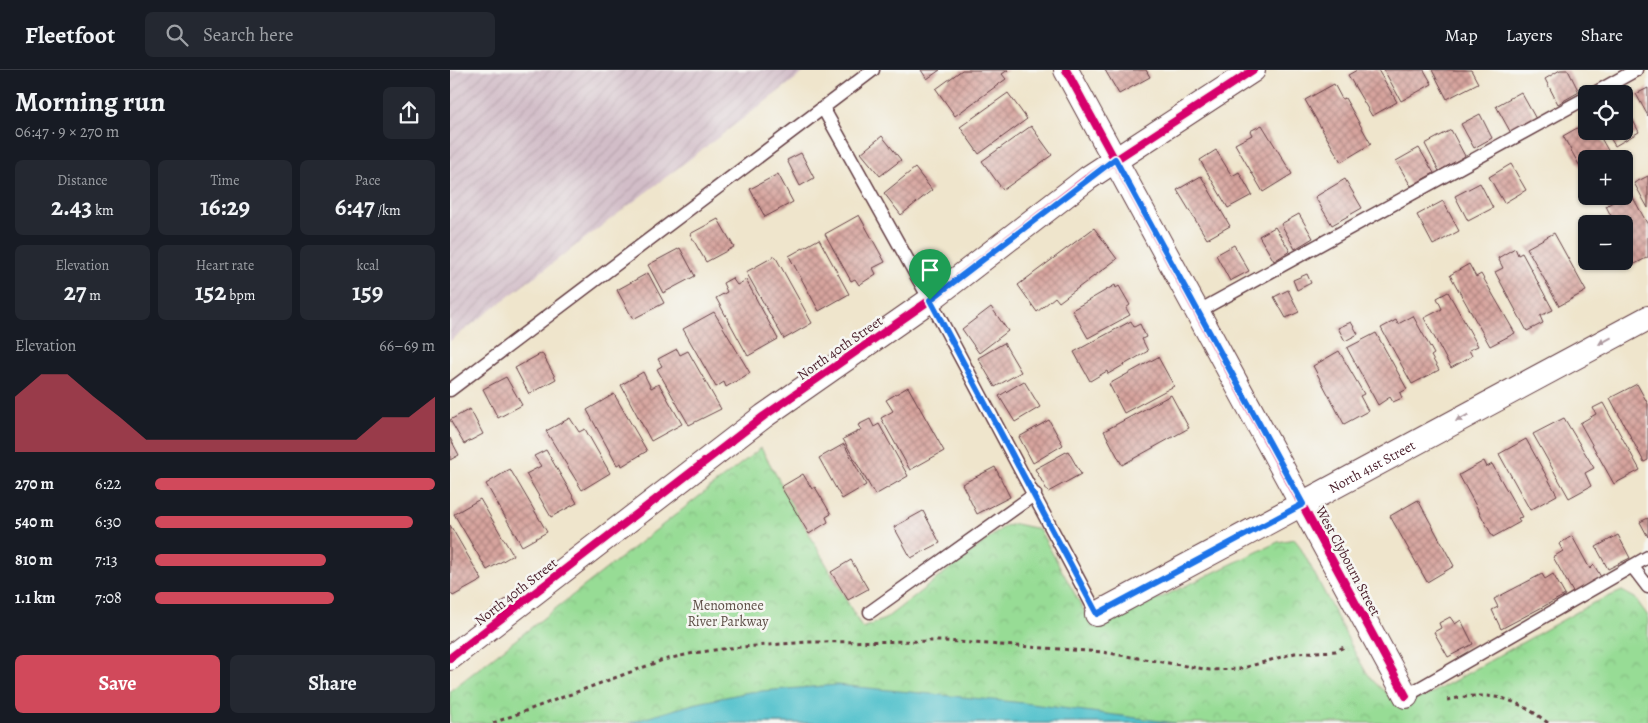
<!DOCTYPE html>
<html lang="en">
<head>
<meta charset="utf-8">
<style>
	body { margin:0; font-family:Alegreya,serif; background:#242831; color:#f1f3f6; height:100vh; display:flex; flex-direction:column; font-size:19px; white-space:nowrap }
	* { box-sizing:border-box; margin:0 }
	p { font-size:16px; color:#9ea1a6 }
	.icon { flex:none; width:28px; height:28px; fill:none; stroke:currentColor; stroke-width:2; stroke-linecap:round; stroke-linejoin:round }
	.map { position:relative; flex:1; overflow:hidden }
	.side { display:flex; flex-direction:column; background:#171b24; width:450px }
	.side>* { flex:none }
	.fabs { position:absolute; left:1128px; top:15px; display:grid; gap:10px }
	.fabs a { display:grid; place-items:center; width:55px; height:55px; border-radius:8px; background:#171b24; box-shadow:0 1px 4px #0004; font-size:25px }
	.pin { position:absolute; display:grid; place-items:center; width:42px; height:42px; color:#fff; margin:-51px -21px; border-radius:50% 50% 50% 0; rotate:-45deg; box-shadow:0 0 5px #0007 }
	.pin .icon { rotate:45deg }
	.round { display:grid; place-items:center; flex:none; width:52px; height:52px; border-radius:8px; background:#242831 }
	.summary { display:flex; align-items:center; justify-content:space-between; height:85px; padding:0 15px }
	h1 { font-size:28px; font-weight:600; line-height:38px }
	.stats { display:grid; grid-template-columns:repeat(3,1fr); gap:8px; height:85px; padding:5px 15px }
	.stats div { display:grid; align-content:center; border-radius:8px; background:#242831; text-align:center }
	.stats b { font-size:25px; font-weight:600 }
	.stats small { font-size:14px; font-weight:400 }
	.stats p { font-size:14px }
	.chart { height:140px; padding:10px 15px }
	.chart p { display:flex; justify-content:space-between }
	.chart svg { width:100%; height:90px; margin-top:5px; fill:#d1495b; opacity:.7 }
	.button { display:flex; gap:10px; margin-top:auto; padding:10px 15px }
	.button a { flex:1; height:58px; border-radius:8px; background:#d1495b; color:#fff; font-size:20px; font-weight:600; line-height:58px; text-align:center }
	.button a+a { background:#242831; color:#f1f3f6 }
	ul { padding:0 15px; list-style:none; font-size:16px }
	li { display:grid; grid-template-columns:80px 60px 1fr; align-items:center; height:38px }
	li i { height:12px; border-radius:6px; background:#d1495b }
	header { display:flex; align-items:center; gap:30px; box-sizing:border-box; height:70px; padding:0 25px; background:#171b24; border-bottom:1px solid #363941 }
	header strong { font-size:24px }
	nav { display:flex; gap:28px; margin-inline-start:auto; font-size:18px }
	.search { width:350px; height:45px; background:#242831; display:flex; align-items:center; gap:12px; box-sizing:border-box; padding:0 18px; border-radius:8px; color:#9ea1a6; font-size:19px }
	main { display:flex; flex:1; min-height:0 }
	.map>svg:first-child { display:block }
	.industrial { fill:url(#industrial-furrows) }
	.park { fill:url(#park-crowns); stroke:#707e60 }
	.water { fill:#56c3cd; stroke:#50717c }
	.building { fill:url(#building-cross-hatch) }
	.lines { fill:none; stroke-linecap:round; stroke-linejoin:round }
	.service-casing { stroke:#633d43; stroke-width:15 }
	.minor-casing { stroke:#633d43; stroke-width:26 }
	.path { stroke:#633d43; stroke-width:3; stroke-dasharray:4 4; stroke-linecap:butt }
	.service { stroke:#fff; stroke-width:12 }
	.minor { stroke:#fff; stroke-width:24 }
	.cycleway-casing { stroke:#f6f6f2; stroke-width:11 }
	.cycleway { stroke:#d6006c; stroke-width:8 }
	.oneway { fill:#ae9aa0 }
	.route-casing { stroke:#fff; stroke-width:10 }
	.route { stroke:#1a73e8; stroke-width:6 }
	.labels { text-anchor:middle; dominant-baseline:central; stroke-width:5; stroke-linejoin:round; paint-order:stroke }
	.street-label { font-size:14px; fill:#4a1f2b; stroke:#f6f6f2 }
	.park-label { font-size:14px; fill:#5d4e46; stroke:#f6f6f2 }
</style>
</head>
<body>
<header>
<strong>Fleetfoot</strong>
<div class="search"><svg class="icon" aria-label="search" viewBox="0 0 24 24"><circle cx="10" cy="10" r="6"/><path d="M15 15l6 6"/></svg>Search here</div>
<nav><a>Map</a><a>Layers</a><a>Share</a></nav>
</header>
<main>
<section class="side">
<div class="summary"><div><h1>Morning run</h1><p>06:47 · 9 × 270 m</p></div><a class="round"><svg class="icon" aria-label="share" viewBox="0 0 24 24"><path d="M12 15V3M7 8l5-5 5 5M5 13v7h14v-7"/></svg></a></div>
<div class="stats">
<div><p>Distance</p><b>2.43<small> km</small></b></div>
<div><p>Time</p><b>16:29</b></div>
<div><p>Pace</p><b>6:47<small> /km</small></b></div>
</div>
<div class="stats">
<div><p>Elevation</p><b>27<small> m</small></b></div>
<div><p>Heart rate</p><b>152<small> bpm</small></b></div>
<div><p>kcal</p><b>159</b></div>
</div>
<div class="chart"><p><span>Elevation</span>66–69 m</p>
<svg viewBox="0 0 160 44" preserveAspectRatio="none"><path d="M0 44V17L10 6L20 6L30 17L40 27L50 38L60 38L70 38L80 38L90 38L100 38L110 38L120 38L130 38L140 27L150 27L160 17V44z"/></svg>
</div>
<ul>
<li><b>270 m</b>6:22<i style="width:100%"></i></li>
<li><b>540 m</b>6:30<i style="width:92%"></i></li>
<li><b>810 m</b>7:13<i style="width:61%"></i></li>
<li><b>1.1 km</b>7:08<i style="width:64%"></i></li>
</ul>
<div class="button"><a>Save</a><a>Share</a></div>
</section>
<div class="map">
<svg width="1198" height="653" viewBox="0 0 1198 653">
	<defs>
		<pattern id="industrial-furrows" width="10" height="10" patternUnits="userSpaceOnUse" patternTransform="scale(1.25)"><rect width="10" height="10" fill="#d2bdc8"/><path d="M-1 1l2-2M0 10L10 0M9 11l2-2" fill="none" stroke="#b6a2ac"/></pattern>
		<pattern id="park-crowns" width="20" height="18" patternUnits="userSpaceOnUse" patternTransform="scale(1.25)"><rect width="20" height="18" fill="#97dc95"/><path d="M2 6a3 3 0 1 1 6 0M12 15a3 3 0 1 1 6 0" fill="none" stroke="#84bc81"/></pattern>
		<pattern id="building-cross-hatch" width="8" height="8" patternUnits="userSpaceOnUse" patternTransform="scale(1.25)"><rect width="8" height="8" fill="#d7a49e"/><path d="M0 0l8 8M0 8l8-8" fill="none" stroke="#b08581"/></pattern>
	</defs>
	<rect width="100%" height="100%" fill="#f6f6f2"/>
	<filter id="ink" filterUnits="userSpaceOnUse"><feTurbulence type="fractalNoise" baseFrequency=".02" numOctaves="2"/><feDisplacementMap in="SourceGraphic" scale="10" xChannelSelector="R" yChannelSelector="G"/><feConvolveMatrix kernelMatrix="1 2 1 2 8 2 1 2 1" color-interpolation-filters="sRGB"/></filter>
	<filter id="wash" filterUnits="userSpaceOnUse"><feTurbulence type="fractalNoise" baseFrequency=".0096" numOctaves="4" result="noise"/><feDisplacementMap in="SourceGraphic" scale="20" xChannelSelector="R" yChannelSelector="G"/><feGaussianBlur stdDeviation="1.12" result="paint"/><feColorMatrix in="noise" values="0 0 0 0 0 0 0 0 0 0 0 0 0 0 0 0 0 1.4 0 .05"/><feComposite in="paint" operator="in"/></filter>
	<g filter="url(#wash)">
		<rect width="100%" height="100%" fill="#efe5cc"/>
		<!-- industrial -->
		<path class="industrial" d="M 0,0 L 357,0 L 0,271 Z"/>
		<!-- park -->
		<path class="park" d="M 311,378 L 412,558 L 435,549 L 555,456 L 566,454 L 589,459 L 643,557 L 649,557 L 828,472 L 844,469 L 849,475 C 864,502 878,530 892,557 C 903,578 914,606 934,621 C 947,632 963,631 977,626 L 1143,533 L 1172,521 L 1185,528 L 1198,546 L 1198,653 L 0,653 L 0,621 Z"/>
		<!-- water -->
		<path class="water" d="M 387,615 L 574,633 L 725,653 L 179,653 L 243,634 L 299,622 Z"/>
		<g id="blocks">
			<!-- building -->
			<path class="building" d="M 471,0 L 490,0 L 477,9 Z
				M 512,0 L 558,0 L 552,4 L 556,9 L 505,46 L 486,19 Z
				M 655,0 L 696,0 L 700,7 L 669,24 Z
				M 907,0 L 928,0 L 947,32 L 922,46 L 898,5 Z
				M 934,0 L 974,0 L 982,14 L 951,31 Z
				M 982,0 L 1021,0 L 1028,13 L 997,29 Z
				M 1110,0 L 1118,0 L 1129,22 L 1108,34 L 1095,9 Z
				M 884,14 L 892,29 L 895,28 L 921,74 L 891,92 L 855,30 Z
				M 1198,18 L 1198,46 L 1186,24 Z
				M 1071,22 L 1086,49 L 1061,63 L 1046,36 Z
				M 558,23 L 577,49 L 529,84 L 510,57 Z
				M 1174,33 L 1189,62 L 1165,76 L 1156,61 L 1174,61 Z
				M 1030,44 L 1042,68 L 1024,78 L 1011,54 Z
				M 1136,53 L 1136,61 L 1147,61 L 1160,84 L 1152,89 L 1136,89 L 1136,98 L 1132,100 L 1113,66 Z
				M 812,55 L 842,104 L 813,122 L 785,74 L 802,65 L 800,61 Z
				M 581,56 L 602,85 L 553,120 L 532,91 Z
				M 1001,60 L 1015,86 L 989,101 L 975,74 Z
				M 432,66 L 451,90 L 430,106 L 411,83 Z
				M 969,78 L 984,103 L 961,116 L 946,91 Z
				M 766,80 L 782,106 L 789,102 L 802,125 L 778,138 L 750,90 Z
				M 351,83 L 364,108 L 350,116 L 337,90 Z
				M 1061,94 L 1076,120 L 1054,133 L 1039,107 Z
				M 465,98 L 482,120 L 451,145 L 434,123 Z
				M 328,104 L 343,132 L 315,147 L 300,119 Z
				M 751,106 L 780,156 L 757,169 L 727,120 Z
				M 1198,106 L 1198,138 L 1184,113 Z
				M 895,109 L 912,138 L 882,155 L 865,127 Z
				M 1030,113 L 1043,138 L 1018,151 L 1005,126 Z
				M 1180,122 L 1198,155 L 1198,187 L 1183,195 L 1174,178 L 1174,154 L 1161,154 L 1158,148 L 1161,146 L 1156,136 Z
				M 993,131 L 1009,161 L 983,175 L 967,145 Z
				M 849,144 L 863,168 L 845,179 L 831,154 Z
				M 409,145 L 435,192 L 423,198 L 426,204 L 409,215 L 405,209 L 401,211 L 375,164 Z
				M 268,149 L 284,177 L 256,192 L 240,164 Z
				M 1151,149 L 1153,154 L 1141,154 Z
				M 825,157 L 840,181 L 824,191 L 809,166 Z
				M 644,158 L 667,189 L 609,232 L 605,227 L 587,242 L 568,215 Z
				M 1104,163 L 1136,221 L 1109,236 L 1077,178 Z
				M 369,169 L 399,224 L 369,241 L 339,186 Z
				M 784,175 L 799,201 L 780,211 L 766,185 Z
				M 230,178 L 245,206 L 213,223 L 198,195 Z
				M 1065,178 L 1068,185 L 1072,183 L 1103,240 L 1090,246 L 1093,253 L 1077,261 L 1045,202 L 1053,198 L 1048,188 Z
				M 325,186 L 362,253 L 334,269 L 296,202 Z
				M 1019,194 L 1026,207 L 1031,204 L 1065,263 L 1040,276 L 1000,205 Z
				M 198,203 L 214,233 L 183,249 L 167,220 Z
				M 857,204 L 861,213 L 847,220 L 843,210 Z
				M 282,208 L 287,215 L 296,210 L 328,269 L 298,286 L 266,228 L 277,222 L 273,213 Z
				M 665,215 L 666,218 L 669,216 L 680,235 L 676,238 L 680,245 L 638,268 L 622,240 Z
				M 838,220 L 849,242 L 836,248 L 824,227 Z
				M 998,222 L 1028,276 L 1019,280 L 1022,286 L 1001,298 L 974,248 L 992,239 L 987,228 Z
				M 541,237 L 558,261 L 529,283 L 512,259 Z
				M 264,242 L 300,303 L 276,317 L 274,312 L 266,317 L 233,259 Z
				M 963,246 L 984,284 L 981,286 L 989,300 L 962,314 L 931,258 L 946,250 L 948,254 Z
				M 681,251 L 684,257 L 690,254 L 696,267 L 692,269 L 698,281 L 658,304 L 657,301 L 640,311 L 624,282 Z
				M 901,252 L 908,264 L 895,271 L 888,258 Z
				M 926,263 L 957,319 L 950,323 L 952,328 L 943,332 L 940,327 L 928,335 L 897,278 Z
				M 554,273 L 571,302 L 545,317 L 528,288 Z
				M 227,279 L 230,285 L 238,281 L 271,339 L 239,355 L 207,299 L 212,296 L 208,289 Z
				M 889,281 L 914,324 L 910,326 L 918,341 L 894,354 L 863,296 Z
				M 92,283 L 106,309 L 79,324 L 65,298 Z
				M 708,287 L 724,316 L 674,343 L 659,314 Z
				M 193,302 L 201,318 L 209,314 L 232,354 L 201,371 L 171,315 Z
				M 56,307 L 72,335 L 48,348 L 33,319 Z
				M 574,311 L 590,337 L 565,352 L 549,326 Z
				M 1187,314 L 1198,334 L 1198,390 L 1194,392 L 1160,328 Z
				M 458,317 L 494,381 L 460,400 L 431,348 L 443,341 L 436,330 Z
				M 164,324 L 197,381 L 172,396 L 171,393 L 167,395 L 137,340 Z
				M 721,325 L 739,358 L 672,395 L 654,361 Z
				M 1153,333 L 1190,400 L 1164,414 L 1130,353 L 1146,344 L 1143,338 Z
				M 20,339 L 33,364 L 14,374 L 0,350 Z
				M 120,348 L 129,362 L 135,359 L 160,403 L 132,420 L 96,361 Z
				M 1114,348 L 1144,398 L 1135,403 L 1141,416 L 1119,428 L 1083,364 Z
				M 420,349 L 424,357 L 429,354 L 458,406 L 425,425 L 393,369 L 411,360 L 408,355 Z
				M 599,350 L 613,375 L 583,393 L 569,367 Z
				M 0,368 L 9,385 L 0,390 Z
				M 1076,369 L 1107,425 L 1080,440 L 1049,384 Z
				M 394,374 L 416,415 L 392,429 L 369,388 Z
				M 96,380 L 127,433 L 101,447 L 76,404 L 91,396 L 84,386 Z
				M 618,381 L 631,404 L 598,422 L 585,399 Z
				M 1034,391 L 1037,397 L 1042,394 L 1072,447 L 1068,448 L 1070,452 L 1043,467 L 1009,405 Z
				M 545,397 L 560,427 L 527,444 L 512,414 Z
				M 60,399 L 97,462 L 72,476 L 36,414 Z
				M 353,404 L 362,419 L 365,417 L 381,444 L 376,447 L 378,452 L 359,464 L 331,417 Z
				M 30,429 L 63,485 L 37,500 L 4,444 Z
				M 968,430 L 1004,496 L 977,512 L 940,446 Z
				M 473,441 L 490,473 L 461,488 L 444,457 Z
				M 1198,448 L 1198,467 L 1190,452 Z
				M 0,455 L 32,510 L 3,526 L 0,522 Z
				M 1168,465 L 1180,488 L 1158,499 L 1146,477 Z
				M 1122,466 L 1140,499 L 1144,495 L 1151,507 L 1124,524 L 1103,487 L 1113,481 L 1109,474 Z
				M 401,490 L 418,519 L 398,530 L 381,502 Z
				M 1092,504 L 1095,509 L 1103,504 L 1115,525 L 1051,559 L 1042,540 L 1048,537 L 1044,529 Z
				M 1000,547 L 1005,554 L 1011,550 L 1023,574 L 998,587 L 984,562 L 991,558 L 989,553 Z"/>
		</g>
	</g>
	<g filter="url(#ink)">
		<use href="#blocks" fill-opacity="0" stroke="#633d43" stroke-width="1"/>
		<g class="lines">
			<!-- service casing -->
			<g class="service-casing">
				<path id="service" d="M 1143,24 L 1186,0
					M 373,38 L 480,230 L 647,544
					M 747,242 L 1136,28
					M 0,320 L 423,0
					M 1182,496 L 1198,517
					M 420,542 L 585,424
					M 956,626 L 1198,487"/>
			</g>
			<!-- minor casing -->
			<g class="minor-casing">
				<g id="minor">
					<path d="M 616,0 L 956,626"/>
					<path id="s1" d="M 647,544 L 1198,248"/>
					<path d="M 0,588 L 314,346 L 480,230 L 638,108 L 803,0"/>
				</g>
			</g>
			<!-- path -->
			<path class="path" d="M 997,630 C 1040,621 1063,626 1098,653
				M 43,653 L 213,590 L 244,583 L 279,578 L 358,572 L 494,571 L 652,582 L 760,600 L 790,599 L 845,583 L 886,581 L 894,577"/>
			<!-- service -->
			<use href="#service" class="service"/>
			<!-- minor -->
			<use href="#minor" class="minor"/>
			<!-- cycleway casing -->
			<g class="cycleway-casing">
				<path id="cycleway" d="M 616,0 L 956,626
					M 0,588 L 314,346 L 480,230 L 638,108 L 803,0"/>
			</g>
			<!-- cycleway -->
			<use href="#cycleway" class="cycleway"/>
		</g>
		<!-- one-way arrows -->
		<defs><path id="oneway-solid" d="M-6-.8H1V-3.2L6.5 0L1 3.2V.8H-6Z" transform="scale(1.25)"/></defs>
		<g class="oneway">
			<use href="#oneway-solid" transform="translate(1155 271) rotate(152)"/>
			<use href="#oneway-solid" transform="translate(1012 348) rotate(152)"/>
		</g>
	</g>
	<g class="lines" filter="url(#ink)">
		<!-- route casing -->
		<g class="route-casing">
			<path id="route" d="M 665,89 L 853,434 L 647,544 L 480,230 Z"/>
		</g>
		<!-- route -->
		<use href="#route" class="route"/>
	</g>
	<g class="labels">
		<!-- street labels -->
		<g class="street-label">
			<text transform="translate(390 278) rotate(-35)">North 40th Street</text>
			<text stroke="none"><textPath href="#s1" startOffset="312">North 41st Street</textPath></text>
			<text transform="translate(898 491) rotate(62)">West Clybourn Street</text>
			<text transform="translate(66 522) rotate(-38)">North 40th Street</text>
		</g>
		<!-- park labels -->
		<g class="park-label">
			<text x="278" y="535">Menomonee<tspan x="278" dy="16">River Parkway</tspan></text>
		</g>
	</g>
</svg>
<div class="fabs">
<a><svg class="icon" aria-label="locate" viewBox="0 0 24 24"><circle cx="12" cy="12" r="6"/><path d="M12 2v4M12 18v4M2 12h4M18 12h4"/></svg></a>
<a>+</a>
<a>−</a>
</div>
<div class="pin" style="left:480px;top:230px;background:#1e9e55"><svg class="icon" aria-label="arrive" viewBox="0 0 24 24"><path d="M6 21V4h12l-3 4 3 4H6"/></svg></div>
</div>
</main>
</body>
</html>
